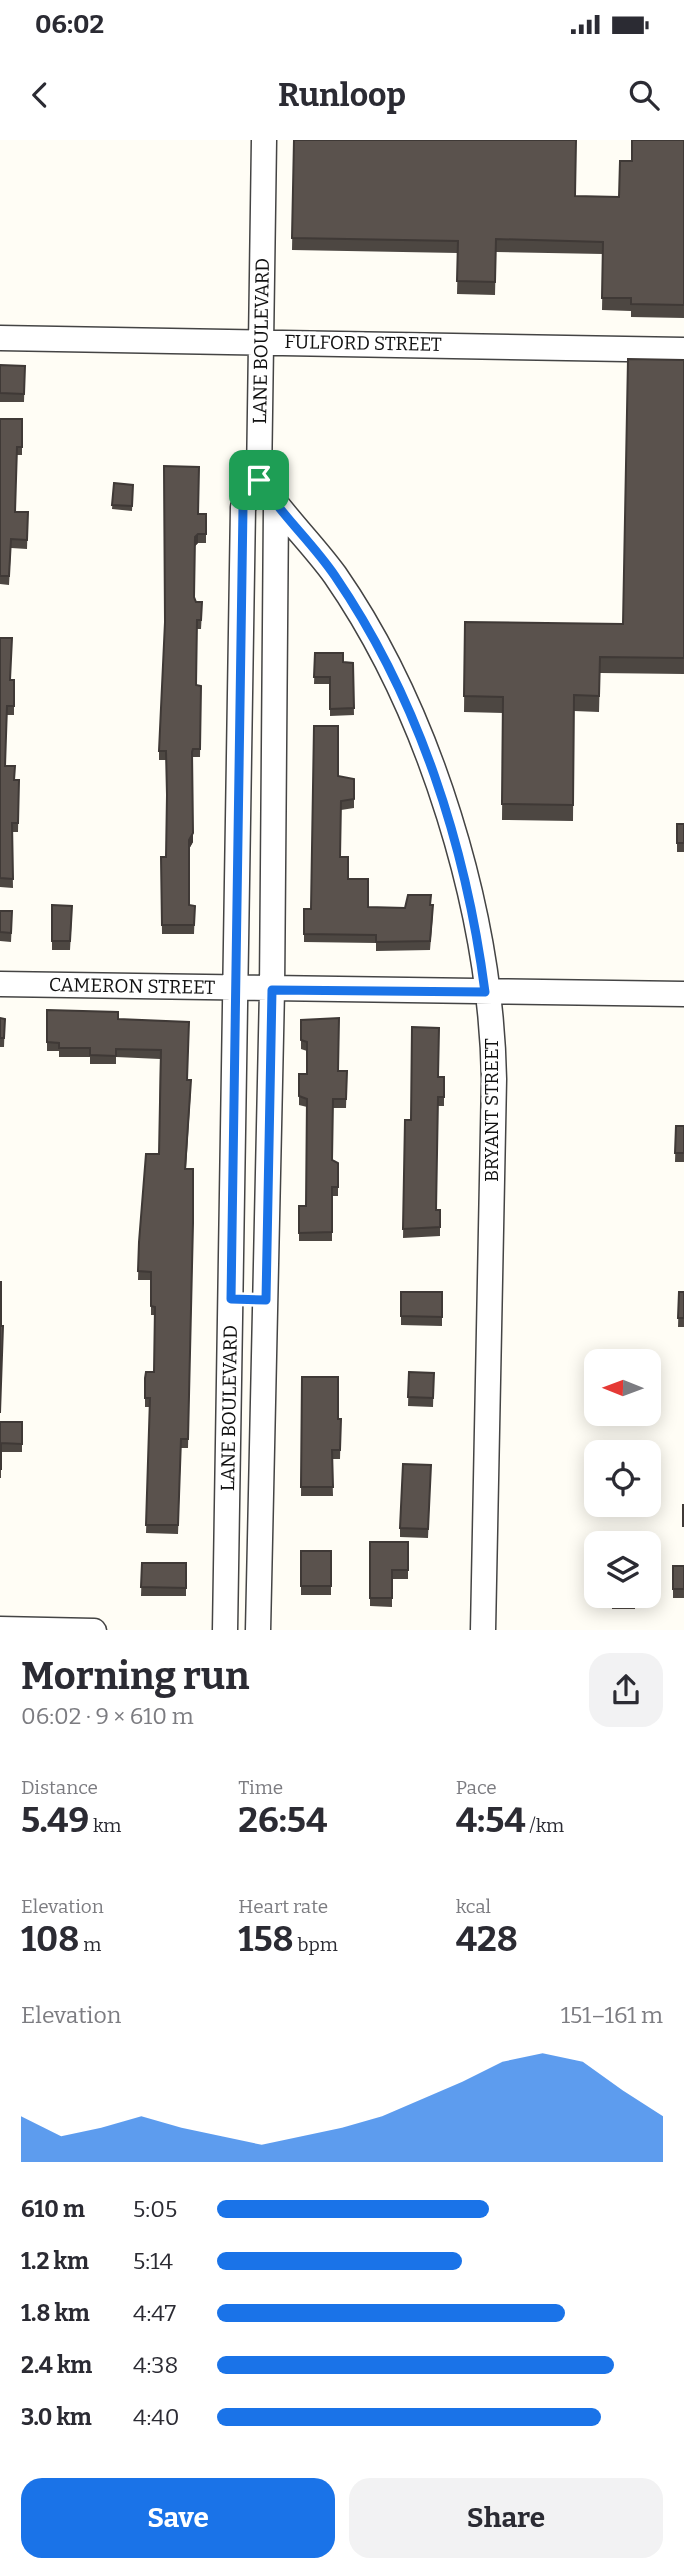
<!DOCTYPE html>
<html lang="en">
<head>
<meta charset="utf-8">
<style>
	body { margin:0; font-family:Bitter,serif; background:#f2f2f3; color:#2b2b33; height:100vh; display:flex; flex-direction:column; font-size:26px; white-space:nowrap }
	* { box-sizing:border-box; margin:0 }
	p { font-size:23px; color:#7c7c81 }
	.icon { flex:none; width:38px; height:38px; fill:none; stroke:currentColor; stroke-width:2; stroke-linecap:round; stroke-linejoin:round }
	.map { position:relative; height:1490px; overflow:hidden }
	.panel { display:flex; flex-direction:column; background:#fff; flex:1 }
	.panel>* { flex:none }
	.needle { width:46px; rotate:271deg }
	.controls { position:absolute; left:584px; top:1209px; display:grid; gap:14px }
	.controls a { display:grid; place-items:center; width:77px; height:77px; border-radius:14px; background:#fff; box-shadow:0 4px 18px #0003; font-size:35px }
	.pin { position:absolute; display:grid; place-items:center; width:60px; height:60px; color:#fff; margin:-30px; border-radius:14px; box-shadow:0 4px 10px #0006 }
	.round { display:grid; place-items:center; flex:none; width:74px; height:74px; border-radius:21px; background:#f2f2f3 }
	.head { display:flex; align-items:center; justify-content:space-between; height:119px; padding:0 21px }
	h1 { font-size:38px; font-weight:700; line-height:52px }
	.figures { display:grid; grid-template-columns:repeat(3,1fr); gap:10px; height:119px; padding:7px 21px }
	.figures div { display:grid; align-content:center }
	.figures b { font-size:35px; font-weight:700 }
	.figures small { font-size:19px; font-weight:400 }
	.figures p { font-size:19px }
	.chart { height:196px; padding:14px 21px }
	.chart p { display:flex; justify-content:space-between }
	.chart svg { width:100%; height:126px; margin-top:7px; fill:#1a73e8; opacity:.7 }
	.primary-button { display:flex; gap:14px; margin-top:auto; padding:14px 21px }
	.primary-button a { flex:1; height:80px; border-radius:21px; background:#1a73e8; color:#fff; font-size:28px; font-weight:700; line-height:80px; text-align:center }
	.primary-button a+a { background:#f2f2f3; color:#2b2b33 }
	ul { padding:0 21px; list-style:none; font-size:23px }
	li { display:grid; grid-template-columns:112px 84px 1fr; align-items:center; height:52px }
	li i { height:18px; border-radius:9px; background:#1a73e8 }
	.status { display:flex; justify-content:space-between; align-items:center; height:49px; padding:0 35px; background:#fff; direction:ltr }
	.status svg { height:19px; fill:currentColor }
	header { display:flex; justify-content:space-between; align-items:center; height:91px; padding:0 21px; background:#fff; font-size:32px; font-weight:700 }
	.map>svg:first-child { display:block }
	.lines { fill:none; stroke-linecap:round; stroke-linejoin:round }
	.street-casing { stroke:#444; stroke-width:27 }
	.street { stroke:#fff; stroke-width:24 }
	.wall { fill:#4d4742 }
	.shaded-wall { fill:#3f3936 }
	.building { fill:#5a524d; stroke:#3f3936; stroke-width:2 }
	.route-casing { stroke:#fff; stroke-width:14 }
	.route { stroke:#1a73e8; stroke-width:9 }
	.labels { text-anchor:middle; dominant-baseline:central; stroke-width:7; stroke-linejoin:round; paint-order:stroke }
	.street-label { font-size:19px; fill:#111; stroke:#fff }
</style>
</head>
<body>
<div class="status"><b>06:02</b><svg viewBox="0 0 49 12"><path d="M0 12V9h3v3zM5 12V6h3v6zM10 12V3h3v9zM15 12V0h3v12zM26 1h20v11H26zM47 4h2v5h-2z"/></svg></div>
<header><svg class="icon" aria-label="back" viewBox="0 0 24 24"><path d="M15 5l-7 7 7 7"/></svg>Runloop<svg class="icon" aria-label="search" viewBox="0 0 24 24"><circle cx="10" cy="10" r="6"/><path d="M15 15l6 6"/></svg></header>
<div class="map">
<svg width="684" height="1491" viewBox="0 0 684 1491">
	<rect width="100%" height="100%" fill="#fffdf5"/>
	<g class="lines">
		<!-- street casing -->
		<g class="street-casing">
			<path id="street" d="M 0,198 L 684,210
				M 259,340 C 281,374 311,402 335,435 C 430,572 491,772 494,939 L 483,1491
				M 0,844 L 684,854
				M 0,1489 L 94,1491
				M 225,1491 L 243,367 L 259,340 L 264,0
				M 258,1491 L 272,850 L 276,367"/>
		</g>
		<!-- street -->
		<use href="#street" class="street"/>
	</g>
	<!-- wall -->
	<path class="wall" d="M 294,0 L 575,56 L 619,57 L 632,21 L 684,0 L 684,178 L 631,177 L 631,171 L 602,170 L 603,114 L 496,112 L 495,155 L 457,154 L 458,113 L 292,110 Z
		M 684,220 L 684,534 L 600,533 L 599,572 L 574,571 L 573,681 L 502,680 L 503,573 L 464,572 L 465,482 L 623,484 Z
		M 0,225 L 25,226 L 24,262 L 0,262 Z
		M 0,279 L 22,279 L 22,315 L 17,315 L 15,372 L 28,372 L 27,409 L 11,408 L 9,445 L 0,444 Z
		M 114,343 L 133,345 L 132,371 L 112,369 Z
		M 198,374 L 206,374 L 206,403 L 198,403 L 195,406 L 194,458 L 196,462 L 202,471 L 201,489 L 197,489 L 197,545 L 201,546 L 200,617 L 193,617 L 192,620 L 193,702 L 189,709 L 189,765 L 195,766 L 194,794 L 162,794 L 161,717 L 166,717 L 167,659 L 166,620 L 159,620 L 159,611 Z
		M 0,498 L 10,540 L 14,540 L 14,575 L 7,575 L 5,626 L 15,640 L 19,640 L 18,692 L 12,692 L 13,748 L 0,747 Z
		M 315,513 L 343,522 L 353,523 L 354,575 L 330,576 L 330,544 L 314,544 Z
		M 338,636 L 354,639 L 354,668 L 341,670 L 340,717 L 348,739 L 368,767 L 405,768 L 431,765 L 433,774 L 430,810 L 376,811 L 376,803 L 304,802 L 304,769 L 311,769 Z
		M 677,684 L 684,684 L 684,712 L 677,712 Z
		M 52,765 L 72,775 L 70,810 L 52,810 Z
		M 0,771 L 12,780 L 11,802 L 0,801 Z
		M 47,870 L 118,879 L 189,882 L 187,940 L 191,949 L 186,1029 L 193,1092 L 188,1308 L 181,1308 L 178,1394 L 146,1393 L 150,1267 L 145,1267 L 145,1238 L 154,1232 L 155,1175 L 151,1175 L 151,1140 L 138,1140 L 139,1102 L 159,1014 L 160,919 L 116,917 L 116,924 L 90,924 L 90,917 L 59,917 L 59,911 L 47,911 Z
		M 0,878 L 5,879 L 4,907 L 0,907 Z
		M 301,880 L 338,931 L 347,931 L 346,968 L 333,968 L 333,1020 L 338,1031 L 338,1056 L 332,1056 L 332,1101 L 299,1101 L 299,1066 L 306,1066 L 307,967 L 299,965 L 299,934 L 307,934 L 307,911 L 301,909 Z
		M 444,937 L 444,966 L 438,966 L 436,1070 L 440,1070 L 440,1096 L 403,1098 L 405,980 L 411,980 Z
		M 676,986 L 684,986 L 684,1022 L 675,1022 Z
		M 401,1152 L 442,1152 L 442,1186 L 401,1185 Z
		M 679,1152 L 684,1152 L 684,1187 L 678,1187 Z
		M 409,1232 L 434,1233 L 433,1267 L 408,1266 Z
		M 302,1237 L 338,1279 L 341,1279 L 340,1319 L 332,1319 L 333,1356 L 301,1356 Z
		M 0,1282 L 22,1282 L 22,1312 L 1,1312 L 1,1338 L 0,1338 Z
		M 431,1325 L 428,1398 L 400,1397 L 400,1388 Z
		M 370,1402 L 408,1402 L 408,1439 L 392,1439 L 392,1467 L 370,1466 Z
		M 301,1411 L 331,1411 L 331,1455 L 301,1455 Z
		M 142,1423 L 186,1423 L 186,1456 L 141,1456 Z
		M 673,1426 L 684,1426 L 684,1458 L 673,1458 Z
		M 612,1456 L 635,1456 L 635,1469 L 612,1469 Z"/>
	<!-- shaded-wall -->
	<path class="shaded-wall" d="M 198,394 L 198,403 L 195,406 L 195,397 Z
		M 193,693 L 193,702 L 189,709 L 189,700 Z"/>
	<!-- building -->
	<path class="building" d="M 294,0 L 576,0 L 575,56 L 619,57 L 620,21 L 632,21 L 632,0 L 684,0 L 684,165 L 631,164 L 631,158 L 602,158 L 603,102 L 496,99 L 495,142 L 457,141 L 458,101 L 292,98 Z
		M 628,219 L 684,220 L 684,518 L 600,517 L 599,556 L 574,555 L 573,665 L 502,664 L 503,557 L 464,556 L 465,482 L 623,484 Z
		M 0,225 L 25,226 L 24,254 L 0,253 Z
		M 0,279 L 22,279 L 22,307 L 17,307 L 15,372 L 28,372 L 27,400 L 11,399 L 9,436 L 0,436 Z
		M 164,326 L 199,327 L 198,374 L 206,374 L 206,394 L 198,394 L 195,397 L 194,457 L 196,462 L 202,462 L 201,480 L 197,480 L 196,545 L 201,546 L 200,609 L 193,609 L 192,612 L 193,693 L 189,700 L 189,765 L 195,766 L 194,785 L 162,785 L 161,717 L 166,717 L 167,655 L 166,611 L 159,611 L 165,482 Z
		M 114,343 L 133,345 L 132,366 L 112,365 Z
		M 0,498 L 12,498 L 10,540 L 14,540 L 14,566 L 7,566 L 5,626 L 15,626 L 14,640 L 19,640 L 18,683 L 12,683 L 13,739 L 0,738 Z
		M 315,513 L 343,513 L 343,522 L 353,523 L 354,568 L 330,569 L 330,537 L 314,537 Z
		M 314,586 L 338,586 L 338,636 L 354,639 L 354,659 L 341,661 L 340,717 L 348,717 L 348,739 L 368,739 L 368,767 L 405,768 L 408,755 L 431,755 L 430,765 L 433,765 L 430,801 L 376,802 L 376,795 L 304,794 L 304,769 L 311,769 Z
		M 677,684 L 684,684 L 684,703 L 677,703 Z
		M 52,765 L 72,766 L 70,801 L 52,801 Z
		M 0,771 L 12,771 L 11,793 L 0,792 Z
		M 47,870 L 118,872 L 118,879 L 189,882 L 187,940 L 191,940 L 185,1029 L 193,1029 L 193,1083 L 188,1299 L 181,1299 L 178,1385 L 146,1385 L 150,1258 L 145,1258 L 145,1238 L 146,1232 L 154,1232 L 155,1167 L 151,1166 L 151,1132 L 138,1131 L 139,1102 L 146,1014 L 159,1014 L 161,910 L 116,909 L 116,916 L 90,915 L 90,908 L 59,908 L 59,903 L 47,902 Z
		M 0,878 L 5,879 L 4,898 L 0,898 Z
		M 339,878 L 338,931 L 347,931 L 346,959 L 333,959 L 332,1020 L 338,1023 L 338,1047 L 332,1047 L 332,1092 L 299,1093 L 299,1066 L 306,1066 L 307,959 L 299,956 L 299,934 L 307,934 L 307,902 L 301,900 L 301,880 Z
		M 412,887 L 439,888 L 438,937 L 444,937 L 444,957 L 438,957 L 436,1070 L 440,1070 L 440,1087 L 403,1089 L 405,980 L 411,980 Z
		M 676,986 L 684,986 L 684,1013 L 675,1013 Z
		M 0,1142 L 1,1142 L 1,1186 L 3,1186 L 0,1273 Z
		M 401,1152 L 442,1152 L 442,1177 L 401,1176 Z
		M 679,1152 L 684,1152 L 684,1178 L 678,1178 Z
		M 409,1232 L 434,1233 L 433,1258 L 408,1257 Z
		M 302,1237 L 338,1237 L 338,1279 L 341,1279 L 340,1310 L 332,1310 L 333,1347 L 301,1347 Z
		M 0,1282 L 22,1282 L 22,1304 L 1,1303 L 1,1329 L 0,1329 Z
		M 403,1324 L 431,1325 L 428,1389 L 400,1388 Z
		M 683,1365 L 684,1365 L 684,1386 L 683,1386 Z
		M 370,1402 L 408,1402 L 408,1430 L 392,1430 L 392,1458 L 370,1458 Z
		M 301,1411 L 331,1411 L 331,1446 L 301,1446 Z
		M 142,1423 L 186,1423 L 186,1448 L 141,1447 Z
		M 673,1426 L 684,1426 L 684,1449 L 673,1449 Z
		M 612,1456 L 635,1456 L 635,1460 L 612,1461 Z"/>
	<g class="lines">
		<!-- route casing -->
		<g class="route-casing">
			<path id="route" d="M 259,340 C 281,375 312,402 335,436 C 419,559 466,706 485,852 L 272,850 L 266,1160 L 231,1159 L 243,367 Z"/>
		</g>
		<!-- route -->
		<use href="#route" class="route"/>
	</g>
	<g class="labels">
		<!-- street labels -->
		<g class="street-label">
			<text transform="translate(261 201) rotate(-89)">LANE BOULEVARD</text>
			<text transform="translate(363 203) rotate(1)">FULFORD STREET</text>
			<text transform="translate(132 846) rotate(1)">CAMERON STREET</text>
			<text transform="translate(491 970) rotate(-90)">BRYANT STREET</text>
			<text transform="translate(229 1268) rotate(-89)">LANE BOULEVARD</text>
		</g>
	</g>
</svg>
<div class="controls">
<a><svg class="needle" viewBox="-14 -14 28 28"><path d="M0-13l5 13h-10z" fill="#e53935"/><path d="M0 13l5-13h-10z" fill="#7c7c81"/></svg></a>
<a><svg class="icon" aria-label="locate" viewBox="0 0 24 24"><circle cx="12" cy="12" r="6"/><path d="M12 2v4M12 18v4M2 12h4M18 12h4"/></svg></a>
<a><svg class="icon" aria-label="layers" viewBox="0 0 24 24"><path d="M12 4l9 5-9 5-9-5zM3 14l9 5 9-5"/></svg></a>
</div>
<div class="pin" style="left:259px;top:340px;background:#1e9e55"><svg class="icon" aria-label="arrive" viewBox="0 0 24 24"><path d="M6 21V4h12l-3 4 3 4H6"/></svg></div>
</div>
<section class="panel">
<div class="head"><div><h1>Morning run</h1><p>06:02 · 9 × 610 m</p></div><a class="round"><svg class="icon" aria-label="share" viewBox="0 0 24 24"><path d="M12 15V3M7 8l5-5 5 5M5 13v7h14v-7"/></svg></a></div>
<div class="figures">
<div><p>Distance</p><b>5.49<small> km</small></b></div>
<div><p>Time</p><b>26:54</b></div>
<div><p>Pace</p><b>4:54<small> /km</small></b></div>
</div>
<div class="figures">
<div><p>Elevation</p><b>108<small> m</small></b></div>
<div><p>Heart rate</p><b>158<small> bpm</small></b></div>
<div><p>kcal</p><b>428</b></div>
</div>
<div class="chart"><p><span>Elevation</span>151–161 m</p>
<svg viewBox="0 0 160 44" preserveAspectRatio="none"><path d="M0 44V28L10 35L20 32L30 28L40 32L50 35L60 38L70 35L80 32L90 28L100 22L110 16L120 9L130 6L140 9L150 19L160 28V44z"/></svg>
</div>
<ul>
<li><b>610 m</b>5:05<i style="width:61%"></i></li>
<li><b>1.2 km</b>5:14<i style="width:55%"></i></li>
<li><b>1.8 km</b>4:47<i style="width:78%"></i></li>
<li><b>2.4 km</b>4:38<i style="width:89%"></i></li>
<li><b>3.0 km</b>4:40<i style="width:86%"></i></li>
</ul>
<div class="primary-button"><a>Save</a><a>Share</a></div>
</section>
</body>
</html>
